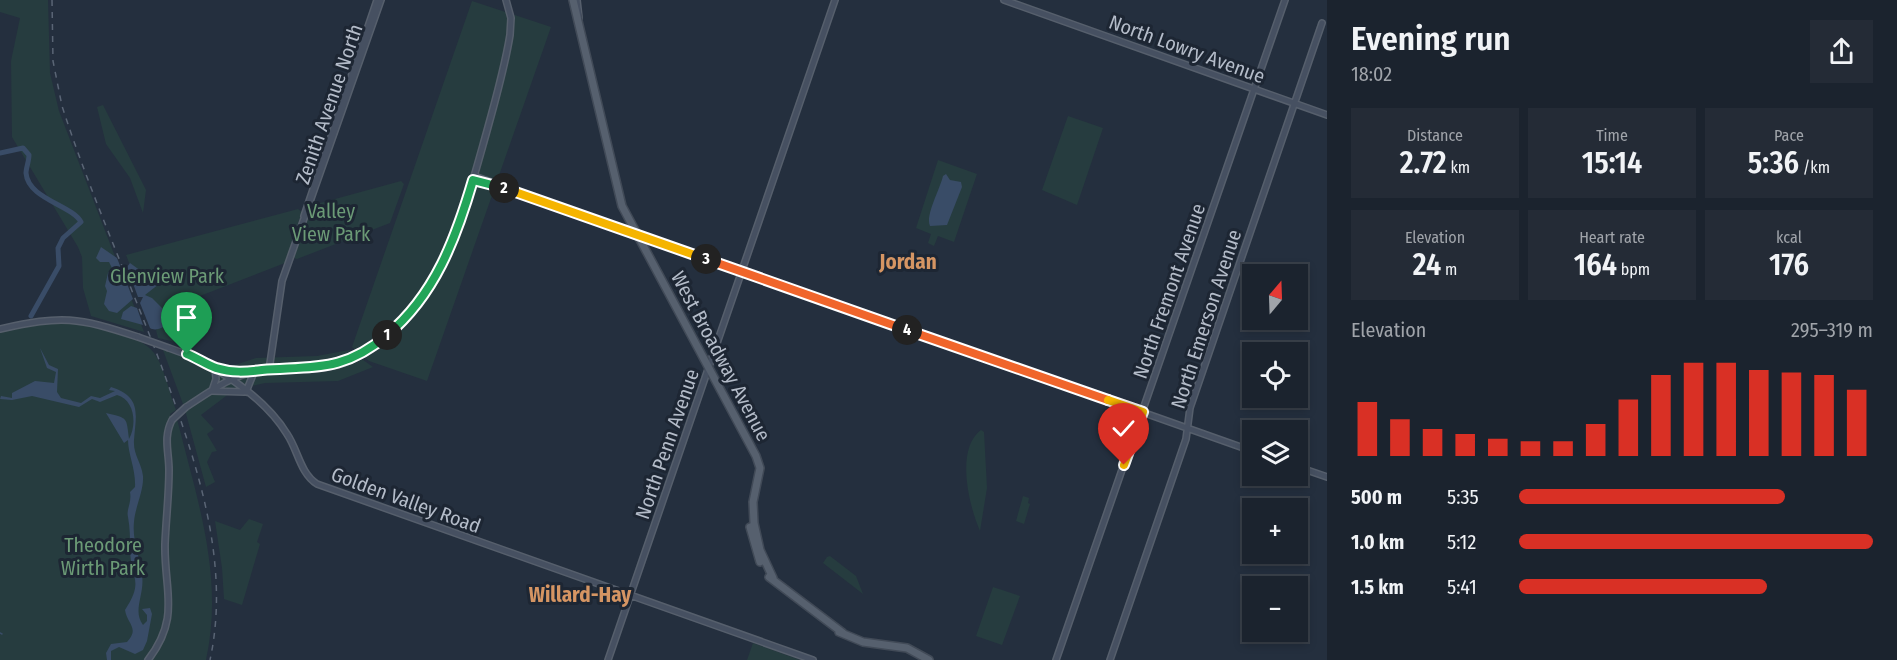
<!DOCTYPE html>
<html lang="en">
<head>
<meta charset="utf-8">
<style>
	body { margin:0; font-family:"Fira Sans Condensed",sans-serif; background:#242b36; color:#f1f3f6; height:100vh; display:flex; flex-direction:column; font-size:22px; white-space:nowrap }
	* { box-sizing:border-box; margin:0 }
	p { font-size:20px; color:#a0a4aa }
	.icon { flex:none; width:33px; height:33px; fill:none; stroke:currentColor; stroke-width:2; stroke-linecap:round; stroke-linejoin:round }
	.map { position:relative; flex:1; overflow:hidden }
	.panel { display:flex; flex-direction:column; background:#1b232e; width:570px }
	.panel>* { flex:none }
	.needle { width:39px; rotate:19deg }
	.tools { position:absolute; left:1242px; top:264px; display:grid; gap:12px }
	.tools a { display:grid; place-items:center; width:66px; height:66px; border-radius:0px; background:#1b232e; box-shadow:0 3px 9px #0003,0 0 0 2px #39404a; font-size:30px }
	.pin { position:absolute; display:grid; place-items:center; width:51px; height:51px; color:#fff; margin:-62px -26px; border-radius:50% 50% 50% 0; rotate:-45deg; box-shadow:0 0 6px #0007 }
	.pin .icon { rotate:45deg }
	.km { position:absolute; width:30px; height:30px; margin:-15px; border-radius:50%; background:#222; color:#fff; font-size:16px; line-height:30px; text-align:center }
	.round { display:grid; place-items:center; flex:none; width:63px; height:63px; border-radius:0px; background:#242b36 }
	.headline { display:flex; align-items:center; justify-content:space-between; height:102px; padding:0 24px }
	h1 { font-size:33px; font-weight:600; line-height:45px }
	.stats { display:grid; grid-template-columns:repeat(3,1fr); gap:9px; height:102px; padding:6px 24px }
	.stats div { display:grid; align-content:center; border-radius:0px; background:#242b36; text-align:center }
	.stats b { font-size:30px; font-weight:600 }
	.stats small { font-size:16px; font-weight:400 }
	.stats p { font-size:16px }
	.chart { height:168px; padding:12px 24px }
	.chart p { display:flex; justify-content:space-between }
	.chart svg { width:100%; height:108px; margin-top:6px; stroke:#d93025; stroke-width:6 }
	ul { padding:0 24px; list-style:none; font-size:20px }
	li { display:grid; grid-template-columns:96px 72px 1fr; align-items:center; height:45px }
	li i { height:15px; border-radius:8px; background:#d93025 }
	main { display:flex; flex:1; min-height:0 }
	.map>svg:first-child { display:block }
	.green { fill:#263c3f }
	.water { fill:#394c67 }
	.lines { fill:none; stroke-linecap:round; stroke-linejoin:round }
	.stream { stroke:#394c67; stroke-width:1.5 }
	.river { stroke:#394c67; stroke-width:5 }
	.secondary-casing { stroke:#565f6c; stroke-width:8 }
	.primary-casing { stroke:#414a57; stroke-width:10 }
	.secondary { stroke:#465061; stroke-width:5 }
	.primary { stroke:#56606e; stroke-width:7 }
	.rail { stroke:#5a6575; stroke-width:1.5; stroke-dasharray:6 6; stroke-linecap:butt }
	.secondary-bridge-casing { stroke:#565f6c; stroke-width:8; stroke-linecap:butt }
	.secondary-bridge { stroke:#465061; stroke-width:5 }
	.split-1-casing { stroke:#fff; stroke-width:12 }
	.split-2-casing { stroke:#fff; stroke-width:12 }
	.split-3-casing { stroke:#fff; stroke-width:12 }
	.split-4-casing { stroke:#fff; stroke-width:12 }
	.split-5-casing { stroke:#fff; stroke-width:12 }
	.split-6-casing { stroke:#fff; stroke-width:12 }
	.split-1 { stroke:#22a559; stroke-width:8 }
	.split-2 { stroke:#22a559; stroke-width:8 }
	.split-3 { stroke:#f5b400; stroke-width:8 }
	.split-4 { stroke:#f0652b; stroke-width:8 }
	.split-5 { stroke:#f0652b; stroke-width:8 }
	.split-6 { stroke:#f5b400; stroke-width:8 }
	.labels { text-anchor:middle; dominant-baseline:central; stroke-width:6; stroke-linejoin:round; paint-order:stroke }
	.street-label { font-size:20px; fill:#b4bcc9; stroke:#1d2633 }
	.park-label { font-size:20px; fill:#6b9a76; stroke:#1d2633 }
	.neighbourhood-label { font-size:21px; font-weight:bold; fill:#d59563; stroke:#1d2633 }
</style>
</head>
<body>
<main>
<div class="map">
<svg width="1327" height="660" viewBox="0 0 1327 660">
	<rect width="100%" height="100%" fill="#242f3e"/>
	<!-- green -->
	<path class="green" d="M 0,0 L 48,0 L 50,73 L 59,111 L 144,332 L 91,316 L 83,288 L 82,257 L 78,247 L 12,137 L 11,61 L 20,18 L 0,12 Z
		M 472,1 L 551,27 L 427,381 L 369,361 L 352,347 Z
		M 103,105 L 146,190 L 143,213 L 130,178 L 106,144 L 97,107 Z
		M 1068,116 L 1103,128 L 1077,205 L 1042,190 Z
		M 938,160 L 977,174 L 954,242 L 938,236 L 934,246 L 928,243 L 931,234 L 916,228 Z
		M 401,181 L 404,184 L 390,223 L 297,259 L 294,258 L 313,205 Z
		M 298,209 L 302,212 L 285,263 L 200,296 L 189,314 L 190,319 L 179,343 L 158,338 L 156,330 L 171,320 L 168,313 L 150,316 L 126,255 Z
		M 53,321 C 80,320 141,333 154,353 C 165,368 169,393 176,410 L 170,414 L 173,422 L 176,418 L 178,423 C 198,502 224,578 206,660 L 0,660 L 0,332 Z
		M 163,350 L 190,358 L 214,372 L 256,358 L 317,356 L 349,350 L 373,367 L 338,381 L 265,383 L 234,390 L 201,415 L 214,429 L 207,434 L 217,451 L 212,452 L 207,462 L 215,482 L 206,487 L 185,410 L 187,404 L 183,404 Z
		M 981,430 L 984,432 L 987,488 L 980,531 C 969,506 955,449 981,430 Z
		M 1023,496 L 1029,498 L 1028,503 L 1030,504 L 1024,524 L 1016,521 Z
		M 249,519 L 263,524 L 257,542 L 260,544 L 242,605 L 224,599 L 222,568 L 215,521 L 240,530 Z
		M 830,556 L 856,576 L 863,594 L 823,563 L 827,557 Z
		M 993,587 L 1020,596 L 1002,645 L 976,636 Z
		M 753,643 L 800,660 L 747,660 Z"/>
	<!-- water -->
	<path class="water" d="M 946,174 L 950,180 L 961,182 L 962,187 L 947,225 L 930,226 C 925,216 940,189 943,176 Z
		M 101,247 L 117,258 L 133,299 L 117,313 L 109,311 L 104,304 L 107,291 L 105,286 L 108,273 L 112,268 L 109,262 L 100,262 L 96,258 Z
		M 130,263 L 141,271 L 157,274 L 160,278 L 159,284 L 145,295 L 152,298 L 169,315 L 170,322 C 165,327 156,332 150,328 L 140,303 L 143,297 L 138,297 L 127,267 Z
		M 131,306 L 137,308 L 143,325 L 121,319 L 123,312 Z
		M 40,348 L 49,365 L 58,369 L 57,392 L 61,398 L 81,403 L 91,396 L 100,398 L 115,391 L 109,390 L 111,387 C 142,397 136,414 134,440 C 133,455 141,461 143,476 C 144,491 135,507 134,522 C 132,541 140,557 142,575 C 145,595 132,610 143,625 L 147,621 L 147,615 L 142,609 L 150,608 L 152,614 L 147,641 L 143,650 L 135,654 L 119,647 L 111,651 L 111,660 L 107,660 L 106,653 L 111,644 L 127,642 C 140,628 127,624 125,610 C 145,580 130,578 130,548 C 130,537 130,528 128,517 C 126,509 132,503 130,492 L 135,487 C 136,470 128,454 128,440 L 124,443 L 106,413 C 129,418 126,418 129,439 C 137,425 135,400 117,395 L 100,402 L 92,399 L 79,407 L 32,396 L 12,400 L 0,399 L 1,396 L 12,398 L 12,393 L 35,381 L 54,383 L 56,372 L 47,368 Z"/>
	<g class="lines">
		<!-- stream -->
		<path class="stream" d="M 0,633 L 2,634"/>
		<!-- river -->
		<path class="river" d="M 0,153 L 23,148 L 29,155 C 29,161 26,168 26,173 C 28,199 72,205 81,222 L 63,238 L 58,248 L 59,266 L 31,316"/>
		<!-- secondary casing -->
		<g class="secondary-casing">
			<path id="secondary" d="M 577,0 L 579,18
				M 1004,0 L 1327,115
				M 474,176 L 1252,451
				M 473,180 L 493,186
				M 304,216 L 377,0
				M 0,329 C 63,315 77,317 138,337
				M 169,348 C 210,361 264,396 287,434 C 298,450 300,473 317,484 L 813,660
				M 215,368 L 216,379 L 212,391 L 244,392
				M 218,369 L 244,373
				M 269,370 L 282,281 L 381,0
				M 246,392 L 254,372
				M 186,407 C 208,393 231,375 258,371 C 287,367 316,373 344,363 C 432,330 460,227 483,145 C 493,109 504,72 510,35 L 511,18 L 506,0
				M 1298,467 L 1327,477
				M 148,660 C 181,617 164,591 165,544 C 166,519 169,495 169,470 C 169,452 163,437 172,420
				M 608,660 L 835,0
				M 1056,660 L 1285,0
				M 1110,660 L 1186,439 L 1190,408 L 1322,23"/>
		</g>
		<!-- primary casing -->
		<g class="primary-casing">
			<path id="primary" d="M 573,0 L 622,206 L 756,456 L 760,468 L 753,502 L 754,523 L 760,550 L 773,578
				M 750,527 L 760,562
				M 769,577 L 843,633
				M 839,632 L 863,642 L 907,648 L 929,660"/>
		</g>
		<!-- secondary -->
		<use href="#secondary" class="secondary"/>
		<!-- primary -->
		<use href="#primary" class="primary"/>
		<!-- rail -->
		<path class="rail" d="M 52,0 L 53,61 L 62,106 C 91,196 131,284 164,373 C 197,464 231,563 210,660"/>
		<!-- secondary-bridge casing -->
		<g class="secondary-bridge-casing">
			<path id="secondary-bridge" d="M 138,337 L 169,348
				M 172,420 L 186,407"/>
		</g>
		<!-- secondary-bridge -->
		<use href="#secondary-bridge" class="secondary-bridge"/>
	</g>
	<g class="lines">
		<!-- split-1 casing -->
		<g class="split-1-casing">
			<path id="split-1" d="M 187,354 C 197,358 207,365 216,368 C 232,373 246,372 262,370 C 314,366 344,372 387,335"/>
		</g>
		<!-- split-2 casing -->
		<g class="split-2-casing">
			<path id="split-2" d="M 387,335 C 435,295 456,238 473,180 L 504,188"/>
		</g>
		<!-- split-3 casing -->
		<g class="split-3-casing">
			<path id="split-3" d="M 504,188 L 706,259"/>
		</g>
		<!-- split-4 casing -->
		<g class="split-4-casing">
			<path id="split-4" d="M 706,259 L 907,330"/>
		</g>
		<!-- split-5 casing -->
		<g class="split-5-casing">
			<path id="split-5" d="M 907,330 L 1108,400"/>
		</g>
		<!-- split-6 casing -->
		<g class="split-6-casing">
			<path id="split-6" d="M 1108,400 L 1143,412 L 1124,465"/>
		</g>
		<!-- split-1 -->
		<use href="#split-1" class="split-1"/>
		<!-- split-2 -->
		<use href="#split-2" class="split-2"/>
		<!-- split-3 -->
		<use href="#split-3" class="split-3"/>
		<!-- split-4 -->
		<use href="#split-4" class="split-4"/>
		<!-- split-5 -->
		<use href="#split-5" class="split-5"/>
		<!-- split-6 -->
		<use href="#split-6" class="split-6"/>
	</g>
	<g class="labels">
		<!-- street labels -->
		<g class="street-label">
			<text transform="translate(1187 49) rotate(20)">North Lowry Avenue</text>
			<text transform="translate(329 104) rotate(-71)">Zenith Avenue North</text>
			<text transform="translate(1169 291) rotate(-71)">North Fremont Avenue</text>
			<text transform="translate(1206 319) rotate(-72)">North Emerson Avenue</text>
			<text transform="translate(721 356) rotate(62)">West Broadway Avenue</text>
			<text transform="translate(667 444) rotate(-71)">North Penn Avenue</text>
			<text transform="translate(406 500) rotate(20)">Golden Valley Road</text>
		</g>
		<!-- park labels -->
		<g class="park-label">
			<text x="331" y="211">Valley<tspan x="331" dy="23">View Park</tspan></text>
			<text x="167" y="276">Glenview Park</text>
			<text x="103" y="545">Theodore<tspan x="103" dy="23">Wirth Park</tspan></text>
		</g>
		<!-- neighbourhood labels -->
		<g class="neighbourhood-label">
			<text x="908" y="262">Jordan</text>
			<text x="580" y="595">Willard-Hay</text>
		</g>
	</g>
</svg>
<div class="tools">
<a><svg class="needle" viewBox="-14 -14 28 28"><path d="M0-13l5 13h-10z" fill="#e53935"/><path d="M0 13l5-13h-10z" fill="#a0a4aa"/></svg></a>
<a><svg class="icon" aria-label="locate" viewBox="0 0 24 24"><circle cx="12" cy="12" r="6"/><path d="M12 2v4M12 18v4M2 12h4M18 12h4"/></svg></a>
<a><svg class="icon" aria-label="layers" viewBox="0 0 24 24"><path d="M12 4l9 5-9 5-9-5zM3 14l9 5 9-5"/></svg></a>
<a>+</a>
<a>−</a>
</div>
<div class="pin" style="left:187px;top:354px;background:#1e9e55"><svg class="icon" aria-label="arrive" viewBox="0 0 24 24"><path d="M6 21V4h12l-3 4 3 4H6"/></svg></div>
<div class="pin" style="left:1124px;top:465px;background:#d93025"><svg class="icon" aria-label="check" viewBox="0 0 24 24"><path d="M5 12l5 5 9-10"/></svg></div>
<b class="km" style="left:387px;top:335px">1</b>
<b class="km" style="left:504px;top:188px">2</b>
<b class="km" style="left:706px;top:259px">3</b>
<b class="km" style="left:907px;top:330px">4</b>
</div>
<section class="panel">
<div class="headline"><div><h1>Evening run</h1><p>18:02</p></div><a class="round"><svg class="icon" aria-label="share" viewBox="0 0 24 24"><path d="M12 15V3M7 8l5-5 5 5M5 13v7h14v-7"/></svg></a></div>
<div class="stats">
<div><p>Distance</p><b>2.72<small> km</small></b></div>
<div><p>Time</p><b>15:14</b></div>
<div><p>Pace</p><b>5:36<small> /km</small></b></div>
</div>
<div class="stats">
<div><p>Elevation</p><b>24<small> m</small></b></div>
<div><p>Heart rate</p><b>164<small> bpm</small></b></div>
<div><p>kcal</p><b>176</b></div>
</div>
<div class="chart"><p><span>Elevation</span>295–319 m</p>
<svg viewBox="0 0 160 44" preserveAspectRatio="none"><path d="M5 44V22M15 44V29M25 44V33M35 44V35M45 44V37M55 44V38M65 44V38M75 44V31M85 44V21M95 44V11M105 44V6M115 44V6M125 44V9M135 44V10M145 44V11M155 44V17"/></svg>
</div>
<ul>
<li><b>500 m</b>5:35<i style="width:75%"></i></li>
<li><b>1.0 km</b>5:12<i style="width:100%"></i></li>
<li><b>1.5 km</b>5:41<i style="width:70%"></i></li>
</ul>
</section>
</main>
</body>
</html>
